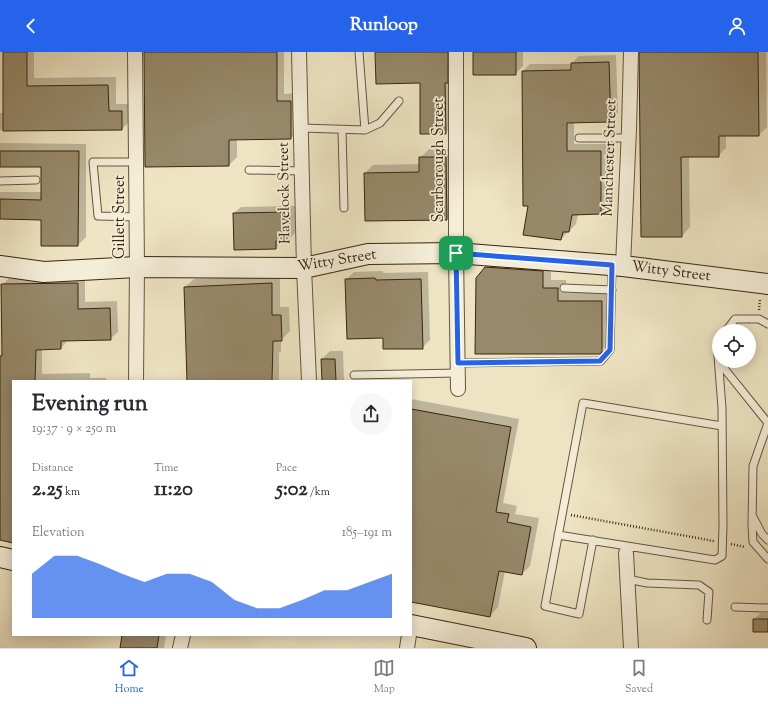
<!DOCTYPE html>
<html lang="en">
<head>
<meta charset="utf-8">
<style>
	body { margin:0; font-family:"Sorts Mill Goudy",serif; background:#f7f7f7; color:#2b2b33; height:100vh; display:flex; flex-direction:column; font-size:15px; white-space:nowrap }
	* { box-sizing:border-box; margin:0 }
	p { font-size:13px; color:#7c7c81 }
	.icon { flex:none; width:22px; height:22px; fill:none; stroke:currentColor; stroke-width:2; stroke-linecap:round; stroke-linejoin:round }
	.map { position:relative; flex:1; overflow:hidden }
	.details { position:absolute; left:12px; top:328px; width:400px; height:256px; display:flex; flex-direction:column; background:#fff; border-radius:0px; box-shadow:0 2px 10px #0003 }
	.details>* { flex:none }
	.tools { position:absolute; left:712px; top:272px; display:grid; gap:8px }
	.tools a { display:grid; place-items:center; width:44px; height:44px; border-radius:50%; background:#fff; box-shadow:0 2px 10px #0003; font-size:20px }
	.pin { position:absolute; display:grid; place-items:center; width:34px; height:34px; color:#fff; margin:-17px; border-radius:8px; box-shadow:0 2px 6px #0006 }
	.round { display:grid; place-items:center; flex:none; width:42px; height:42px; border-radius:21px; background:#f7f7f7 }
	.head { display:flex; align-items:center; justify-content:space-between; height:68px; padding:0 20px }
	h1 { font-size:22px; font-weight:700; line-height:30px }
	.stats { display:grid; grid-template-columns:repeat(3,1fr); gap:6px; height:68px; padding:4px 20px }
	.stats div { display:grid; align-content:center }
	.stats b { font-size:20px; font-weight:700 }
	.stats small { font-size:11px; font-weight:400 }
	.stats p { font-size:11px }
	.chart { height:112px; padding:8px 20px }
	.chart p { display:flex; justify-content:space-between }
	.chart svg { width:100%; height:72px; margin-top:4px; fill:#2563eb; opacity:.7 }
	header { display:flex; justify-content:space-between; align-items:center; height:52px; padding:0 20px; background:#2563eb; color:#fff; font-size:18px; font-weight:700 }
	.tab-bar { display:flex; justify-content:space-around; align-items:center; height:56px; border-top:1px solid #e1e1e2; background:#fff; font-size:11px; color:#7c7c81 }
	.tab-bar a { display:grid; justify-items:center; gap:2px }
	.tab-bar .active { color:#2563eb }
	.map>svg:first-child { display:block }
	.shadow { fill:#0003 }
	.building { fill:#97896b; stroke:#39260c }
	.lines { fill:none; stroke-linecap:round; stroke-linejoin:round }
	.lane-casing { stroke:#66563a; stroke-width:9 }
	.street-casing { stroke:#66563a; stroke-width:16 }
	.secondary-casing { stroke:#39260c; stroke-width:22 }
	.path { stroke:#39260c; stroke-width:2.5; stroke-dasharray:1 2; stroke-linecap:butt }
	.lane { stroke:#f4edd8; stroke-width:7 }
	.street { stroke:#f4edd8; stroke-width:14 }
	.secondary { stroke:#f4edd8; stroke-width:20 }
	.route-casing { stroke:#fff; stroke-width:8 }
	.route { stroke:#2563eb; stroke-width:5 }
	.labels { text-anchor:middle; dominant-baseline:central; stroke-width:3.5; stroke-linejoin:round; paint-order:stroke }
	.street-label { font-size:15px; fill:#39260c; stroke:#f4edd8 }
</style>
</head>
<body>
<header><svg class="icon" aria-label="back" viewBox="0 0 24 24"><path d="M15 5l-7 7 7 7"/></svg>Runloop<svg class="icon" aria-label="person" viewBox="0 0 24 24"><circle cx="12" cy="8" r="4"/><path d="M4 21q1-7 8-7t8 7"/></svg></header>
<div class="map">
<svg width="768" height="596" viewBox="0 0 768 596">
	<rect width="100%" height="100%" fill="#eee4c3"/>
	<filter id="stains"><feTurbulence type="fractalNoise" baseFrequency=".005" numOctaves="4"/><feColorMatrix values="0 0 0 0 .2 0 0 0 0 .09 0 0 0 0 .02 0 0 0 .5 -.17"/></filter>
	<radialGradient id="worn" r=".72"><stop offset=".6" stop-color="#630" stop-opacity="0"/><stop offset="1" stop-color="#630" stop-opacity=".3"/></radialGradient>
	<!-- shadow -->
	<path class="shadow" d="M 4,0 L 34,0 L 34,26 L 116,25 L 116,52 L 130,52 L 130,69 L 122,77 L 0,78 L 0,61 L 4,61 Z
		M 145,0 L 284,0 L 284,42 L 298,41 L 299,78 L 291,86 L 237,87 L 237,105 L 229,113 Z
		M 376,0 L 455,0 L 454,73 L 445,81 L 421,30 Z
		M 474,0 L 523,0 L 523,14 L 515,22 Z
		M 640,0 L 766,0 L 767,75 L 759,83 L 726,83 L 726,96 L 718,104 L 689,104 L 690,175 L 682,184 Z
		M 616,3 L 618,61 L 610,69 L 574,70 L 574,92 L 608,92 L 608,154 L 601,161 L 578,162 L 576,172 L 561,187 L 529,153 L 523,19 L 530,12 L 571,12 L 579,4 Z
		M 0,91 L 86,92 L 86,185 L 78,193 L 42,167 L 0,166 L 0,140 L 42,140 L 42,114 L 0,114 Z
		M 429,97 L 454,97 L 455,159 L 447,167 L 366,168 L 365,121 L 373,113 L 420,112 L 420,106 Z
		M 295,154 L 295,181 L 289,188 L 282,188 L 282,190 L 276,196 L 234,161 L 241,155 Z
		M 494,207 L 551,211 L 551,228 L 566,228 L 566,241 L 610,241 L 608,293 L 599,301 L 485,216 Z
		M 383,219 L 383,221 L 428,220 L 430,288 L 422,296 L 384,285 L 346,228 L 354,220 Z
		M 85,224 L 85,250 L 117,249 L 118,280 L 110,287 L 68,288 L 61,296 L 42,297 L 42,322 L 90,321 L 90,326 L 106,326 L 106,329 L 13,329 L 13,490 L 0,487 L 0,304 L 3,301 L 2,233 L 9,226 Z
		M 280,224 L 280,255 L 289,255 L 290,279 L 281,288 L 281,299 L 279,301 L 279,329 L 188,329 L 185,235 L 194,227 Z
		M 330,299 L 343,299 L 344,329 L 323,329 L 322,307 Z
		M 411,347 L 519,367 L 503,451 L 517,454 L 515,462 L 539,466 L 530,514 L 522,522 L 505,519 L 498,555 L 490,564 L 411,549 Z
		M 761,561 L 768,561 L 768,579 L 754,567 Z
		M 123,583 L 166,583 L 164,596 L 121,596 Z"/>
	<!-- building -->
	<path class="building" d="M 3,0 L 27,0 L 27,34 L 108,33 L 109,59 L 122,59 L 122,78 L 3,79 Z
		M 144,0 L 277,0 L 277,49 L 291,49 L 291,87 L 229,88 L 229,114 L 145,115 Z
		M 375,0 L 448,0 L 448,31 L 445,31 L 446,82 L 420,82 L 420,31 L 376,32 Z
		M 473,0 L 516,0 L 516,23 L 473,23 Z
		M 639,0 L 758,0 L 759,84 L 719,84 L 719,105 L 681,105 L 682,185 L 641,185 Z
		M 609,10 L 611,70 L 567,71 L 567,99 L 601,99 L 601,162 L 572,163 L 569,180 L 563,180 L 561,188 L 523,183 L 528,154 L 523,154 L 522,19 L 571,18 L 571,11 Z
		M 0,99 L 79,99 L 78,194 L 41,194 L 41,168 L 0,167 L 0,147 L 41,148 L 41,115 L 0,115 Z
		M 419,105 L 446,105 L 447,168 L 365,169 L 364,121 L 419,120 Z
		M 289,160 L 289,189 L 276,189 L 276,197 L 234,198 L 233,161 Z
		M 485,215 L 543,219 L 543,236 L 558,236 L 558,249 L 602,249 L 602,300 L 600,302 L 475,302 L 476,226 Z
		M 375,226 L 376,228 L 421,227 L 423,297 L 383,297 L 383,286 L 347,287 L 345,227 Z
		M 78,231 L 78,257 L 110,256 L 111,288 L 61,289 L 61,297 L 36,298 L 35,329 L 13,329 L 13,491 L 0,488 L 0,304 L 2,304 L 1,232 Z
		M 272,231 L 272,263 L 281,263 L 282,289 L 273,289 L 272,329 L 187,329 L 184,235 Z
		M 321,307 L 335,307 L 336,329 L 322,329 Z
		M 411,357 L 511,375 L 496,460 L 509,462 L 507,470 L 531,475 L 522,523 L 499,519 L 490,565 L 411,550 Z
		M 753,567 L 768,567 L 768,580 L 753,580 Z
		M 122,583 L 159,583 L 157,596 L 120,596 Z"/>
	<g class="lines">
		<!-- lane casing -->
		<g class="lane-casing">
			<path id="lane" d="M 359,0 L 365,78
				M 301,76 L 365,78 L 380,71 L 399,49
				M 342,78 L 344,156
				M 579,86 L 628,86
				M 136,110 L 93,110 L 98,164 L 137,165
				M 249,118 L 302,119
				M 0,129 L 36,128
				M 564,236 L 612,238
				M 726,279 L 735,267 L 759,267 L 768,272
				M 719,310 L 768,371
				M 458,311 L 601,309 L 610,298 L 612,214
				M 354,323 L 458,321
				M 768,371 L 753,414 L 752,473 L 753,490 L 768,507
				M 752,463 L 762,482 L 768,488
				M 558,483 L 627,494
				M 593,488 L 579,562 L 545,554 L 583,351 L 722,374
				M 626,501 L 627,494 L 715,508 L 722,504 L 723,474 L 722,356 L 717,291 L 719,288
				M 627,527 L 647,531 L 699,533 L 709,540 L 707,568
				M 735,555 L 768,556"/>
		</g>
		<!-- street casing -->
		<g class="street-casing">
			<path id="street" d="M 135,0 L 137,215 L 136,329
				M 299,0 L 304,216 L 309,329
				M 456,0 L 456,201 L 458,337
				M 623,214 L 629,77 L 631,0
				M 626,501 L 631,596
				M 180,596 L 183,583
				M 407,596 L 409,583"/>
		</g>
		<!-- secondary casing -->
		<g class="secondary-casing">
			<path id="secondary" d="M 0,214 L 44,220 L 137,215 L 304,216 L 368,202 L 456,201 L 623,214 L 768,232
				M 0,505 L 13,508
				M 411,573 L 526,596"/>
		</g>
		<!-- path -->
		<path class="path" d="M 759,258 L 760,247
			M 571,463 L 714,489
			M 731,492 L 745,495"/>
		<!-- lane -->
		<use href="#lane" class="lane"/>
		<!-- street -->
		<use href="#street" class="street"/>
		<!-- secondary -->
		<use href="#secondary" class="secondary"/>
	</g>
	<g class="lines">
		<!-- route casing -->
		<g class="route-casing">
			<path id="route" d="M 456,201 L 612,213 L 610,298 L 600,309 L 458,311 Z"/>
		</g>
		<!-- route -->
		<use href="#route" class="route"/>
	</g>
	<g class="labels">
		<!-- street labels -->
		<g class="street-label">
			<text transform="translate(610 106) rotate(-88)">Manchester Street</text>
			<text transform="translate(439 108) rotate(-90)">Scarborough Street</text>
			<text transform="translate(285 141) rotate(-91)">Havelock Street</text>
			<text transform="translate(120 165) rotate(-90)">Gillett Street</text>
			<text transform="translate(337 209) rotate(-9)">Witty Street</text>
			<text transform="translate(671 220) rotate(7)">Witty Street</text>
		</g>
	</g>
	<rect width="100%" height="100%" filter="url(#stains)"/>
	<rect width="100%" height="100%" fill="url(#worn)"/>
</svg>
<div class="tools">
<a><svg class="icon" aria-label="locate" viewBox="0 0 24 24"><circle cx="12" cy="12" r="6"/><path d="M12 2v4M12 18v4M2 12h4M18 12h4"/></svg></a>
</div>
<div class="pin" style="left:456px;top:201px;background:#1e9e55"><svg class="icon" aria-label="arrive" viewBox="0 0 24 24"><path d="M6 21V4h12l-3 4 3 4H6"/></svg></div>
<section class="details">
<div class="head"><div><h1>Evening run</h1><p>19:37 · 9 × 250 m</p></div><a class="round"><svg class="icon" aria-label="share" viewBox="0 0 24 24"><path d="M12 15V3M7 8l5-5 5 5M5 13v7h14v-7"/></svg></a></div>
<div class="stats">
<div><p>Distance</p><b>2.25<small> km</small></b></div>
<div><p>Time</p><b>11:20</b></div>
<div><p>Pace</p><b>5:02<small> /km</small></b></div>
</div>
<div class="chart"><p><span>Elevation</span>185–191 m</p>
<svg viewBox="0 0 160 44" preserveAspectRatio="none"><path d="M0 44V17L10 6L20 6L30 11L40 17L50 22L60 17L70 17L80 22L90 33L100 38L110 38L120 33L130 27L140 27L150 22L160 17V44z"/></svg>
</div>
</section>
</div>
<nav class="tab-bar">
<a class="active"><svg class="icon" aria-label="home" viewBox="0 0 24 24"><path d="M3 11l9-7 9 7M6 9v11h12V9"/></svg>Home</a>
<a><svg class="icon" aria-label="map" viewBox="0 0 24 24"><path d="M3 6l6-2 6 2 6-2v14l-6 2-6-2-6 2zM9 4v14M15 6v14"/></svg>Map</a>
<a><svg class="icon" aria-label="saved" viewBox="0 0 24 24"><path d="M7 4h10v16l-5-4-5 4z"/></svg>Saved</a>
</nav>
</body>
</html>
